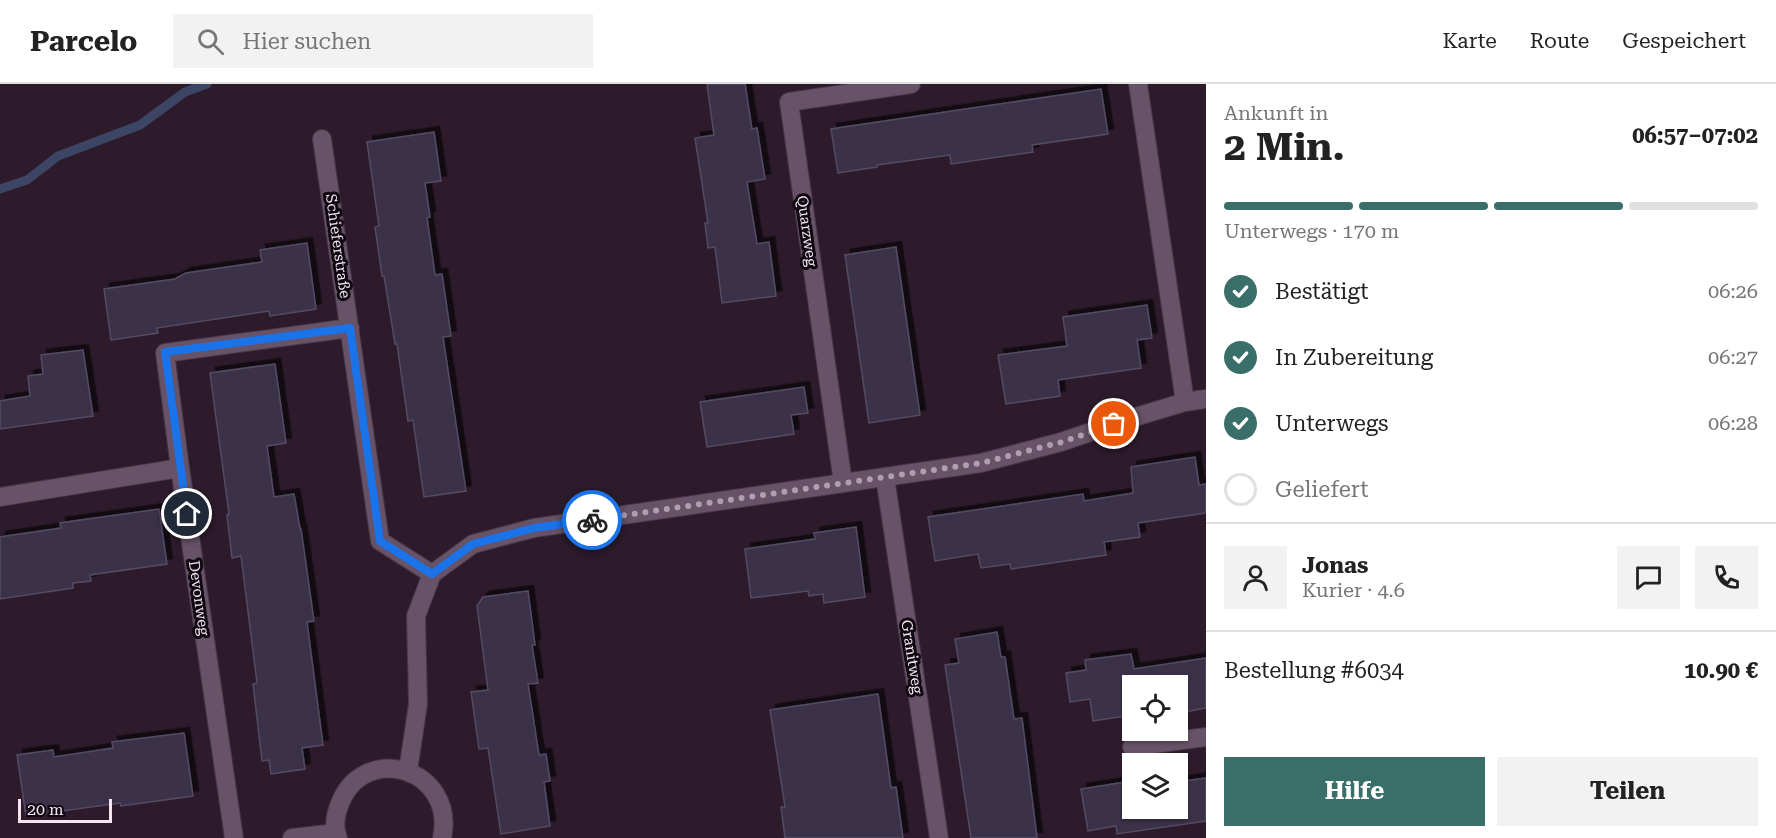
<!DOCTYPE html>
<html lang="de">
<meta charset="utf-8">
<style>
:root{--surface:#fff;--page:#f2f2f2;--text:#222;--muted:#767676;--line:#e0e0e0;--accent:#3a6f69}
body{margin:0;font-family:"Roboto Serif",serif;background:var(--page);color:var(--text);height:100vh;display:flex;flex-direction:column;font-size:22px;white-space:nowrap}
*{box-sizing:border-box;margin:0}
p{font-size:20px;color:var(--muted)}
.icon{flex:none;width:33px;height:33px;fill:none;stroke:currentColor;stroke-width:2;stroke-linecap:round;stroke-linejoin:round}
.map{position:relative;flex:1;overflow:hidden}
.drawer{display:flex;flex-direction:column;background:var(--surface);width:570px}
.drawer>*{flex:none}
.controls{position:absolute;left:1122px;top:591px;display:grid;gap:12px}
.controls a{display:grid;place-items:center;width:66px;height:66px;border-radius:0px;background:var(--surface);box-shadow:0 2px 4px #0004;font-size:30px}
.scale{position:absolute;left:18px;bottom:15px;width:94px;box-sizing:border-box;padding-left:6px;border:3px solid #f3e6f2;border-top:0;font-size:16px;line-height:21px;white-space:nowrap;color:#f3e6f2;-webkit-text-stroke:4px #100810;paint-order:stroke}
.pin{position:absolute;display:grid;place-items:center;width:51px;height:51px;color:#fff;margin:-26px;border:3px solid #fff;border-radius:50%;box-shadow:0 2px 6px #0007}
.courier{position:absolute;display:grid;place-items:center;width:60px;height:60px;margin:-30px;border:4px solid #1a73e8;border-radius:50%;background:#fff;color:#222;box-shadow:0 2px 8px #0007}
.head em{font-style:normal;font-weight:700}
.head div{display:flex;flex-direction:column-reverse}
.head{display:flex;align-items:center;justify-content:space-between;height:102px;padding:0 18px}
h1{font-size:39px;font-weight:700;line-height:45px}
.bar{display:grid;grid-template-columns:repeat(4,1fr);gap:9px 6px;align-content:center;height:72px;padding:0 18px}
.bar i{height:8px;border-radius:4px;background:var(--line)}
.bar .current{background:var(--accent)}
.bar p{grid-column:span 4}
.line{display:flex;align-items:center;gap:15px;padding:0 18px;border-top:2px solid var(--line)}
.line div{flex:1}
.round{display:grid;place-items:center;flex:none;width:63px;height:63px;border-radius:0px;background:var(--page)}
ol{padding:0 18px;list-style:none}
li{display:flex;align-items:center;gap:18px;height:66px}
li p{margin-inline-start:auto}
li .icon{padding:6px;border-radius:50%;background:var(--accent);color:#fff;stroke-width:4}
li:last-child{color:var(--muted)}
li i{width:33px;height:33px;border:3px solid var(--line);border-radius:50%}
.primary-button{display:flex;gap:12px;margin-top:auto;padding:12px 18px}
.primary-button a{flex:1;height:69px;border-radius:0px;background:var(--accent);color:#fff;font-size:24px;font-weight:700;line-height:69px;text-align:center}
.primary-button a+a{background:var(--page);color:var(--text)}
header{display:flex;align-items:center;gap:36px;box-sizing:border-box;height:84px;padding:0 30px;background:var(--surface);border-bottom:2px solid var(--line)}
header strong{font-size:28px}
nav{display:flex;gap:33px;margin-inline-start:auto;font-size:21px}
.search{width:420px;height:54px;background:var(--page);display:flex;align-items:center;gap:15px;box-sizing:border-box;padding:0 21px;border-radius:0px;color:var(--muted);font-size:22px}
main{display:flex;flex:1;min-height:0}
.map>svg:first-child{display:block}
</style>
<header>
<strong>Parcelo</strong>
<div class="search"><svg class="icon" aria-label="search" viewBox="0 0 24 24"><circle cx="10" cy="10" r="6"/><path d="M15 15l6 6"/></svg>Hier suchen</div>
<nav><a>Karte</a><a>Route</a><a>Gespeichert</a></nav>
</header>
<main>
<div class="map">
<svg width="1206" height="754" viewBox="0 0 1206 754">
<defs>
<filter id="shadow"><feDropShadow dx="5.5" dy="-5.5" stdDeviation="0" flood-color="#0009"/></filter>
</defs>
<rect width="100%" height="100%" fill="#2d1b2c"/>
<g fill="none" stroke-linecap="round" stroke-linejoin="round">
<polyline stroke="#3c4563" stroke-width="9" points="0,105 27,96 58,72 140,41 185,8 207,0"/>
</g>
<g fill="#3a334a" stroke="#534b64" stroke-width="1.5" filter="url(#shadow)">
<polygon points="707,0 745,0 752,45 757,44 765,95 747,98 757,160 769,158 776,212 722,219 715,163 708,164 705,139 708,139 695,54 714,51"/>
<polygon points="1101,5 1108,50 1032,61 1033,68 951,80 950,71 877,81 877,83 838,89 831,45"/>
<polygon points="434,48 441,97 425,99 430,133 427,134 435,191 442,190 451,252 443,253 466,407 424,413 413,336 408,337 397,260 395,260 384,192 382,192 375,143 379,142 367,58"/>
<polygon points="307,159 316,225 270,232 269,227 157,244 158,249 111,256 104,205 175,195 186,189 262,178 260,166"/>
<polygon points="896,163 920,331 869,339 845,171"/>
<polygon points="1147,221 1152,254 1137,256 1141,284 1058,296 1060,312 1006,320 998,271 1067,262 1063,233"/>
<polygon points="83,266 93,332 0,345 0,317 30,312 28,292 43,290 41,271"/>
<polygon points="275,280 286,359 267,362 274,413 294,410 300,445 301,445 314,537 307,538 323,661 302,664 305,685 271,690 269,676 262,677 253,600 257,599 241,472 232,474 227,431 229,430 210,289"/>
<polygon points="804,303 808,329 791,331 794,350 707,363 700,318"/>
<polygon points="1195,373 1199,401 1206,400 1206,429 1138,439 1140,453 1104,458 1106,471 1011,485 1010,480 981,484 978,470 935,477 928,433 1083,410 1084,417 1133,409 1131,383"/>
<polygon points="159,425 167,480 90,491 91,497 73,499 73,504 0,515 0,453 61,444 60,439"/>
<polygon points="856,443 865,513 824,519 823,510 809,512 808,507 751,514 745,465 815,455 814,449"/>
<polygon points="528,507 535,561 532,561 538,599 528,600 539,671 546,670 550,697 544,698 550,742 501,750 488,664 479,665 471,608 488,606 477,522 483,513"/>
<polygon points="997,548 1001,573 1005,573 1014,635 1022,634 1037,754 971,754 945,581 959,579 955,555"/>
<polygon points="1131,570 1134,585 1206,574 1206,624 1178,629 1178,602 1132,602 1132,631 1093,637 1090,615 1070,618 1066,589 1086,586 1085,576"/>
<polygon points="878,610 891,704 896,703 903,754 785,754 781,723 785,723 770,626"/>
<polygon points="184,649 193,712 121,722 120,719 26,732 17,671 53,666 54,673 113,664 112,658"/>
<polygon points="1206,694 1206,737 1117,750 1116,742 1088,747 1081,705 1132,697 1132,724 1178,724 1178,698"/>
</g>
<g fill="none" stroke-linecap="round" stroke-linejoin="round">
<g stroke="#453646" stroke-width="20">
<g id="minor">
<polyline points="1138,0 1185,318"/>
<polyline points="322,55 380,457 432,490"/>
<polyline points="180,384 165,269 350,244"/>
<polyline points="885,393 939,754"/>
<polyline points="843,399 789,18 911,0"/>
<polyline points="0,413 180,384 234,754"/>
<polyline points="1132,663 1206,653"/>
<polyline points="408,687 418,620 416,532 432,490 473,460 534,444 981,379 1061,358 1132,334 1185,318 1206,315"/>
<polyline points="292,754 336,749"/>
<path d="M338 754C334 744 335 732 339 722 362 656 457 684 442 754"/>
</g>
</g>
<use href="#minor" stroke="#675267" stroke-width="18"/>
</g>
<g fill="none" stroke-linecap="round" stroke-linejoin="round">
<polyline stroke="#ae9fad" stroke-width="6" stroke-dasharray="0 10.8" points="592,436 981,379 1062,358 1114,340"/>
<polyline stroke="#1a73e8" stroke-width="8" points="187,430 165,268 350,244 380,457 432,490 473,460 534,444 592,436"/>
</g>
<g text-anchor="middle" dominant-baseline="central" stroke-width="6" stroke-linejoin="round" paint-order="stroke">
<g font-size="15" fill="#f3e6f2" stroke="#100810">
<text transform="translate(807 147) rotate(82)">Quarzweg</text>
<text transform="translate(338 162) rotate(82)">Schieferstraße</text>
<text transform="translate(199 514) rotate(82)">Devonweg</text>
<text transform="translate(912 573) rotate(81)">Granitweg</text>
</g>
</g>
</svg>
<div class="controls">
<a><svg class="icon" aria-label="locate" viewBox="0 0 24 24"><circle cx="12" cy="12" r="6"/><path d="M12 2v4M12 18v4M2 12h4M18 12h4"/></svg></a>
<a><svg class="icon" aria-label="layers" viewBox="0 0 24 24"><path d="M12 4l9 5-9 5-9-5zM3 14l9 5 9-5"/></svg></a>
</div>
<div class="scale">20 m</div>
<div class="pin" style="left:1114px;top:340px;background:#ea580c"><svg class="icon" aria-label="bag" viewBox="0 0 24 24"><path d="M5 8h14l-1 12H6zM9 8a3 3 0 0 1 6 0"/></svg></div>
<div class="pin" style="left:187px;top:430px;background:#1f2937"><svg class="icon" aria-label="home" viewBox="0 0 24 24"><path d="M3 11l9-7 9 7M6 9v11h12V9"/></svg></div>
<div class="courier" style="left:592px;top:436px"><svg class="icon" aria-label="bike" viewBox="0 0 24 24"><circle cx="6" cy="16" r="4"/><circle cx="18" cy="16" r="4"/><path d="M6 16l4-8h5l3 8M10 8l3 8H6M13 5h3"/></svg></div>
</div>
<section class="drawer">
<div class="head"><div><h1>2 Min.</h1><p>Ankunft in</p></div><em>06:57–07:02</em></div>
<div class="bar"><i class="current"></i><i class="current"></i><i class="current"></i><i></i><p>Unterwegs · 170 m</p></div>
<ol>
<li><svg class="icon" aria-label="check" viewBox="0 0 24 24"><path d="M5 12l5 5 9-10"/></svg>Bestätigt<p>06:26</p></li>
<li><svg class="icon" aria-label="check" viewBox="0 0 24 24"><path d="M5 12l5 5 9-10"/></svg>In Zubereitung<p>06:27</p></li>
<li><svg class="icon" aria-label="check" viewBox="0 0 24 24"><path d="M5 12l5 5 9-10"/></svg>Unterwegs<p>06:28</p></li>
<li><i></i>Geliefert</li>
</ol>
<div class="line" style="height:108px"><a class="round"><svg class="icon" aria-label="person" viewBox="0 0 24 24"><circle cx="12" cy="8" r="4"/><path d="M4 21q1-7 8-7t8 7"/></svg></a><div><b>Jonas</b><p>Kurier · 4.6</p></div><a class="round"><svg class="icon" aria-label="chat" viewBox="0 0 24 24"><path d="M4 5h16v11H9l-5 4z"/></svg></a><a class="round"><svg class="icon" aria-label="phone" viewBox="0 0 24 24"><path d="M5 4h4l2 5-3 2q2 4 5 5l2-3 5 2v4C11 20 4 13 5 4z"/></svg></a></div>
<div class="line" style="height:78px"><div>Bestellung #6034</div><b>10.90 €</b></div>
<div class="primary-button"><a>Hilfe</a><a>Teilen</a></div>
</section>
</main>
